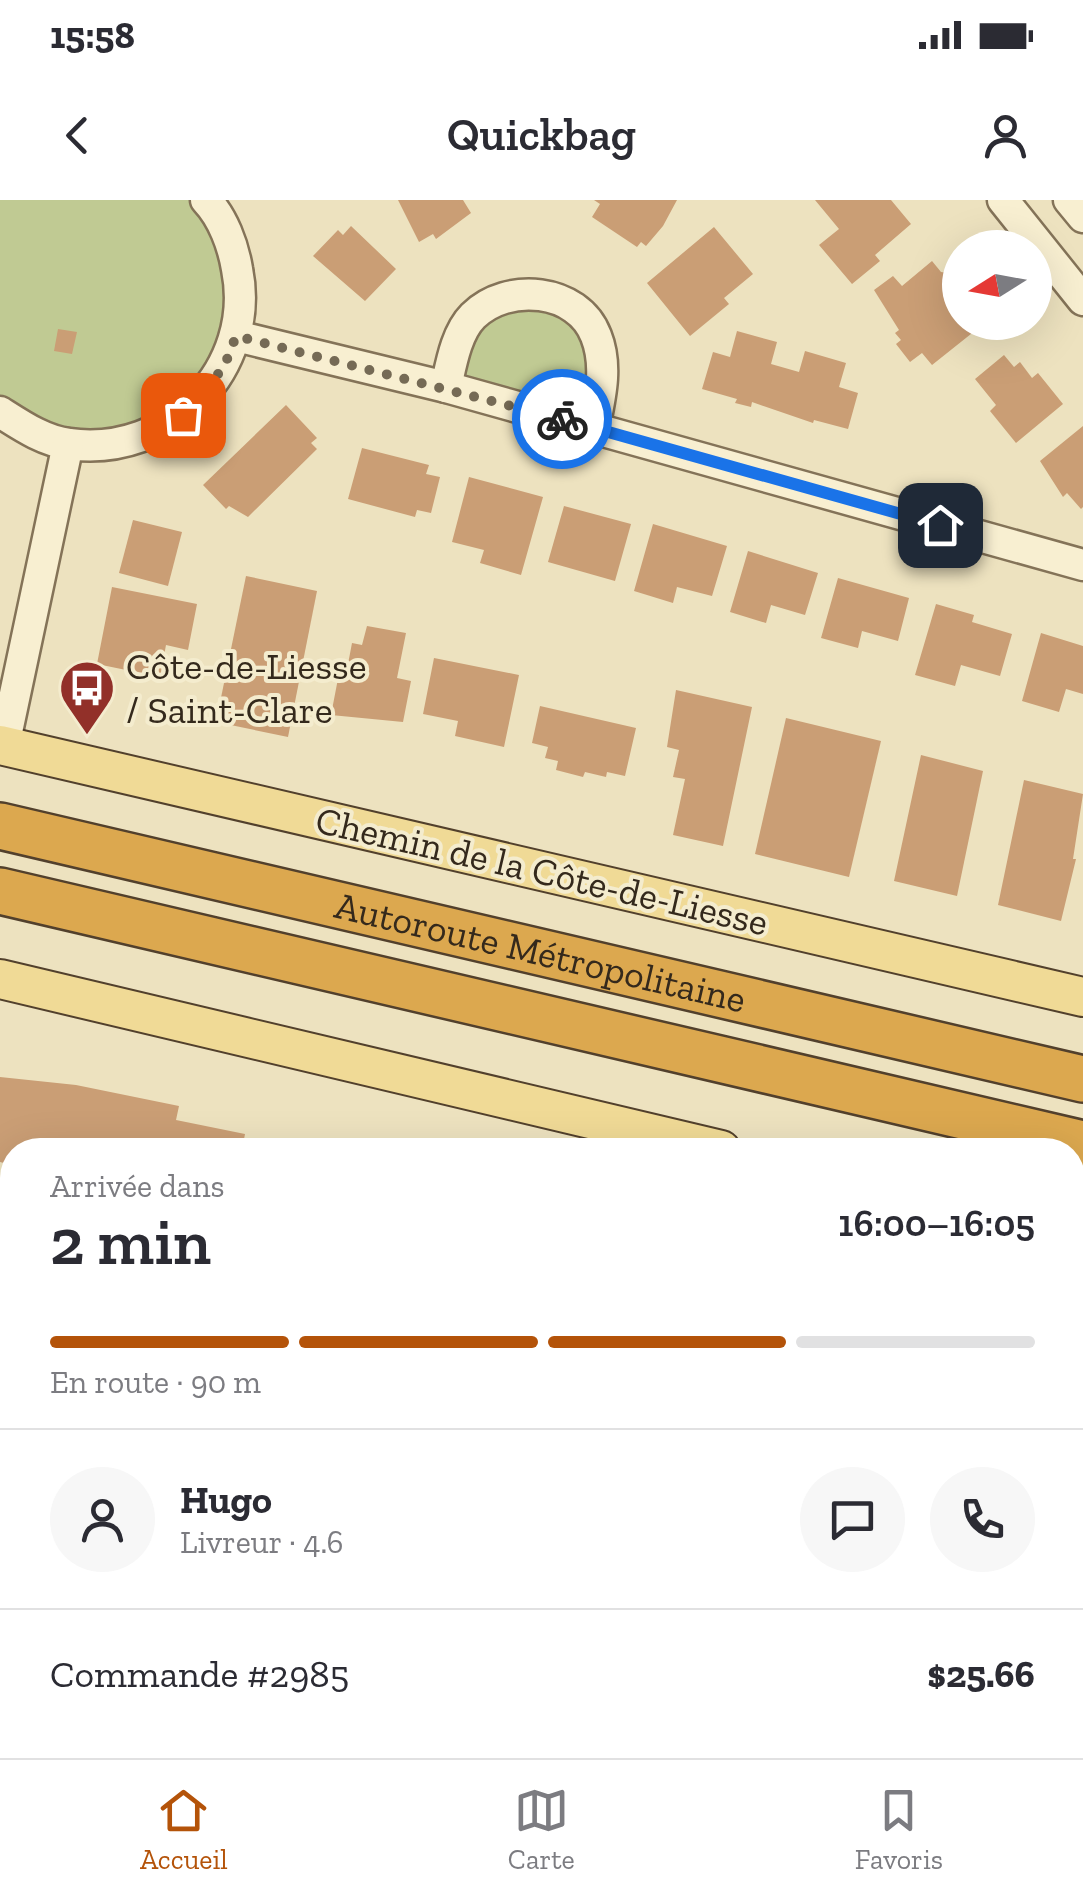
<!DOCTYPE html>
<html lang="fr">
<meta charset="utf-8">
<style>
:root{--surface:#fff;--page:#f7f7f7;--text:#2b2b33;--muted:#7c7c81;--line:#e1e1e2;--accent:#b45309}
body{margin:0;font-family:"Zilla Slab",serif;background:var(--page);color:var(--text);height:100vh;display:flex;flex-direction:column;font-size:38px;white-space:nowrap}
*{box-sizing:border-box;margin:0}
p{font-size:32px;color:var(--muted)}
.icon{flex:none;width:55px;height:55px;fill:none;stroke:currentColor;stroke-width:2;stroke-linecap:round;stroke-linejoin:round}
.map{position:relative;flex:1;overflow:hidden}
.details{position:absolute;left:0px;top:938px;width:1085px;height:622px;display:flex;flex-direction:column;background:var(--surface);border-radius:40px 40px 0 0;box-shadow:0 10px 40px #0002}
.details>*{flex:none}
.needle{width:65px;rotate:259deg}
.controls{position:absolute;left:942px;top:30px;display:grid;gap:20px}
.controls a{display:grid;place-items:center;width:110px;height:110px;border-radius:50%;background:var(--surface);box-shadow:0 10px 40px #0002;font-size:50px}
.pin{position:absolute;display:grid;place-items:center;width:85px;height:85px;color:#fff;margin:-42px;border-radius:20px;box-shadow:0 5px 15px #0006}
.courier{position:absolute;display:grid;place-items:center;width:100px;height:100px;margin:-50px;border:8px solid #1a73e8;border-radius:50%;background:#fff;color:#222;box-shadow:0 2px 12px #0007}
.headline em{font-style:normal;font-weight:600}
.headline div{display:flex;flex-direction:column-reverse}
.headline{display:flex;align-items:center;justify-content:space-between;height:170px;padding:0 50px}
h1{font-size:65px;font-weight:600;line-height:75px}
.bar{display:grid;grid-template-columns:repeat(4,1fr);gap:15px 10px;align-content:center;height:120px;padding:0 50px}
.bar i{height:12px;border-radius:8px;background:var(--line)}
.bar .on{background:var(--accent)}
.bar p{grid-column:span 4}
.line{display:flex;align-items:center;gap:25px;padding:0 50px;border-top:2px solid var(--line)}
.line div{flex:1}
.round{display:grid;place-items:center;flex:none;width:105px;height:105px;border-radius:52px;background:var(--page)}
.status{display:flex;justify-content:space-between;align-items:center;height:70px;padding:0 50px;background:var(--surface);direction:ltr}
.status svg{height:28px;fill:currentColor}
header{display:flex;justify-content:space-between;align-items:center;height:130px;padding:0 50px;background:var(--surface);font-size:45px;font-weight:600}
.dock{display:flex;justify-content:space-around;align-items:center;height:140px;border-top:2px solid var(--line);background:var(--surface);font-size:28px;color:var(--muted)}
.dock a{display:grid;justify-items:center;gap:5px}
.dock .on{color:var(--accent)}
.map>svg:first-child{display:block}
</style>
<div class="status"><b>15:58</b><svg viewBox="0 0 49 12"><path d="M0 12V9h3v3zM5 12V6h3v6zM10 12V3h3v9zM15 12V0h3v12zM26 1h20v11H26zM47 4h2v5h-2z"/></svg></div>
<header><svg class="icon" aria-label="back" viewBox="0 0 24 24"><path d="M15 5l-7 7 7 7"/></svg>Quickbag<svg class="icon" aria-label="person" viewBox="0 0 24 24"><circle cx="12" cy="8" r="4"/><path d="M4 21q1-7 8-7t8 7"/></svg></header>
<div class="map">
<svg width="1083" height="1558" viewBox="0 0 1083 1558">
<rect width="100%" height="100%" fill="#ede2bf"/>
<g fill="#c0ca93">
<polygon points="0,0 206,0 242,91 205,194 109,245 0,212"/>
<polygon points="506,96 583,117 594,227 446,187 452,162"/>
</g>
<polygon fill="#b6bf93" points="1073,1074 1083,1076 1083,1558 895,1558 897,1548 1072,1548"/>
<g fill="#ca9e75">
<polygon points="398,0 463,0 471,13 436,39 433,34 419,42"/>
<polygon points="594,0 677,0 663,26 646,46 641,42 637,47 592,17 600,4"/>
<polygon points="815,0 891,0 911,24 875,55 880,61 852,84 819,45 839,29"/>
<polygon points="351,26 396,69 365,101 313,56 338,30 343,35"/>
<polygon points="714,27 753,74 724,98 729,104 690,136 647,83"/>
<polygon points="932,61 941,72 954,74 960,81 960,122 986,122 932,165 922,153 910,162 896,144 901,140 895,133 899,130 874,90 893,76 902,86"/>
<polygon points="58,129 77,132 72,154 54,151"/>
<polygon points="737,131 777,142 771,164 799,172 805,151 846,163 839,187 858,193 848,229 814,220 813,223 752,202 751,207 735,203 737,199 702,189 713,152 730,157"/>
<polygon points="1004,155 1014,167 1020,162 1032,178 1038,173 1063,204 1016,243 990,211 996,205 975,179"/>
<polygon points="286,205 317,238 311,243 317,249 248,317 229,306 226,309 203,285"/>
<polygon points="1083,226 1083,307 1081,309 1067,293 1063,297 1040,261"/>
<polygon points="362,248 429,265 426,274 440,277 431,313 417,310 415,317 348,299"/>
<polygon points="469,277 543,297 521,375 480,363 484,350 452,342"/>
<polygon points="564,306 631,324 615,381 548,362"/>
<polygon points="133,320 182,332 168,386 119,373"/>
<polygon points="653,324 727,346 712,396 677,387 673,403 634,391"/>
<polygon points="748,351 818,373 805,415 771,405 766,423 730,412"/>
<polygon points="246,376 317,391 288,537 216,522"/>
<polygon points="838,378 909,398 898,441 862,431 858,448 821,438"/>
<polygon points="112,387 197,404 188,450 166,445 160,477 97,464"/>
<polygon points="936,404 974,415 972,422 1012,434 1000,476 961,465 955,486 915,475"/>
<polygon points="367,426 406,433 397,478 411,481 403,522 331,515 341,463 348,464 352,443 362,445"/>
<polygon points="1041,433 1083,446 1083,494 1066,489 1059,512 1022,501"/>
<polygon points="434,458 519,475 504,547 455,536 458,521 423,514"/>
<polygon points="676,490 752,507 723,646 673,635 685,579 673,577 679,550 667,547"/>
<polygon points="540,506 636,528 625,576 607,572 606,577 585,572 583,577 556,570 558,561 545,558 548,547 532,543"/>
<polygon points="786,518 881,541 849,677 755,654"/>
<polygon points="921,555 983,571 957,696 894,681"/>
<polygon points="1024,580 1083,594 1073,659 1076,659 1061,721 998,705"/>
<polygon points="0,877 76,885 179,906 176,920 245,934 242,950 12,950 12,965 0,962"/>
<polygon points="3,1061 12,1063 12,1098 0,1095"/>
<polygon points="1083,1178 1083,1368 1072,1366 1072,1180"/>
<polygon points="204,1548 250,1548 248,1558 193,1558 195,1550 214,1554"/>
<polygon points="393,1548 415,1548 413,1558 378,1558 379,1552 391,1554"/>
<polygon points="760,1548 792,1548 790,1558 758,1557"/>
</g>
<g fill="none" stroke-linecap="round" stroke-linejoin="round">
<g stroke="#847358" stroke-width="35">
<g id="minor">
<polyline points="1003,0 1083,100"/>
<polyline points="1069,0 1083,17"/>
<polyline points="236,136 446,187 1083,365"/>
<path d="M446 187C451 165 456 133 473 116 507 82 578 88 596 136 608 166 600 198 594 227"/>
<path d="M0 212C22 226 44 241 69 244 170 258 257 168 237 69 233 45 223 18 206 0"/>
<polyline points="4,546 68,244"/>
<polyline points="0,1229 12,1167"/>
<polyline points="313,1558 315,1548"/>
<polyline points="691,1558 693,1548"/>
</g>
</g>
<g stroke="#52402c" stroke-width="42">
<g id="major">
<polyline points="0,545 1083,797"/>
<polyline points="0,779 721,950"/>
<polyline points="1072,1030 1083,1032"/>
</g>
</g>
<g stroke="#52402c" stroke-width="50">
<g id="highway">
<path id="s1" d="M0 626 1083 879"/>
<polyline points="0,691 1083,944"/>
</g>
</g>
<use href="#minor" stroke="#f8efd1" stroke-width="30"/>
<use href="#major" stroke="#f0da96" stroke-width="38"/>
<use href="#highway" stroke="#dca84f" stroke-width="45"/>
</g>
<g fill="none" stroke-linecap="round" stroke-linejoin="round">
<polyline stroke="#756a55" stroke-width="10" stroke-dasharray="0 18" points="183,215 224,167 236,136 562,219"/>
<polyline stroke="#1a73e8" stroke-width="12" points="562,219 940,325"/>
</g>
<defs>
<g id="bus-pin" transform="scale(2.875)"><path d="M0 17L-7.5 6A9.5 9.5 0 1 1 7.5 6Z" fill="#923029" stroke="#f4ecce"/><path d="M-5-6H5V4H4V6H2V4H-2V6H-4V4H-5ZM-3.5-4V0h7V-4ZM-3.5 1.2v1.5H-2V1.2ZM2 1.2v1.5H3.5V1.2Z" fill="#fff"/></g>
</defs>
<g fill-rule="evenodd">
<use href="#bus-pin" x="87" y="488"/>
</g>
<g text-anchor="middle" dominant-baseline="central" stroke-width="8" stroke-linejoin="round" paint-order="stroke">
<g font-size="38" fill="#34291c" stroke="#f4ecce" text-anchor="start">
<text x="126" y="466">Côte-de-Liesse<tspan x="126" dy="44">/ Saint-Clare</tspan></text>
</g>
<g font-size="38" fill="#34291c" stroke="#f4ecce">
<text transform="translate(542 671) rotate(13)">Chemin de la Côte-de-Liesse</text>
<text stroke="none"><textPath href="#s1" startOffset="555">Autoroute Métropolitaine</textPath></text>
</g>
</g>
</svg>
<div class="controls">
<a><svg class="needle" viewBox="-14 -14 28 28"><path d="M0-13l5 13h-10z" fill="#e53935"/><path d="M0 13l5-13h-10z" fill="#7c7c81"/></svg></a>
</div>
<div class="pin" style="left:183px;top:215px;background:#ea580c"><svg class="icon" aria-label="bag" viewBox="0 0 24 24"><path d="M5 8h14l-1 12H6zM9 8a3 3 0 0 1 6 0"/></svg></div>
<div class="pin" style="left:940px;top:325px;background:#1f2937"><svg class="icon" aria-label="home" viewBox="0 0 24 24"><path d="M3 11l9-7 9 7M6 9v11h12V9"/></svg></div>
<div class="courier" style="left:562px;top:219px"><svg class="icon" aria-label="bike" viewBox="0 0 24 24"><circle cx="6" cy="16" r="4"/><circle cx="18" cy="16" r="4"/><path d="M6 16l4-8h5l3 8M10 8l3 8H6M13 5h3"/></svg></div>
<section class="details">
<div class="headline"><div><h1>2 min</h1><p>Arrivée dans</p></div><em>16:00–16:05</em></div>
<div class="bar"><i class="on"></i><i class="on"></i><i class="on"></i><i></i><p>En route · 90 m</p></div>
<div class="line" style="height:180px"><a class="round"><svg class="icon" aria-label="person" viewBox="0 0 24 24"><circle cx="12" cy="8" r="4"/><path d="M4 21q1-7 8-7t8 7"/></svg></a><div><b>Hugo</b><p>Livreur · 4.6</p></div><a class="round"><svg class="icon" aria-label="chat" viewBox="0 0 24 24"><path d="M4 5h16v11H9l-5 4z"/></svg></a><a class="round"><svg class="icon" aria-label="phone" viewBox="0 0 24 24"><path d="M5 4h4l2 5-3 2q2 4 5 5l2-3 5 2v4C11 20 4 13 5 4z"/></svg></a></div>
<div class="line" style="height:130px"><div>Commande #2985</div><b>$25.66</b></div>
</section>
</div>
<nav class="dock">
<a class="on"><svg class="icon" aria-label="home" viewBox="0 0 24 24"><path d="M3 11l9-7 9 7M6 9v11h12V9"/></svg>Accueil</a>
<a><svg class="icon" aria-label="map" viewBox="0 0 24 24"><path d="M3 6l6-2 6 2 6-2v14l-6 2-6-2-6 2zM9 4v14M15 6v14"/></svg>Carte</a>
<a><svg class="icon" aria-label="saved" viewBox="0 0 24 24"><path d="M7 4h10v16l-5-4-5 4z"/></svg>Favoris</a>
</nav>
